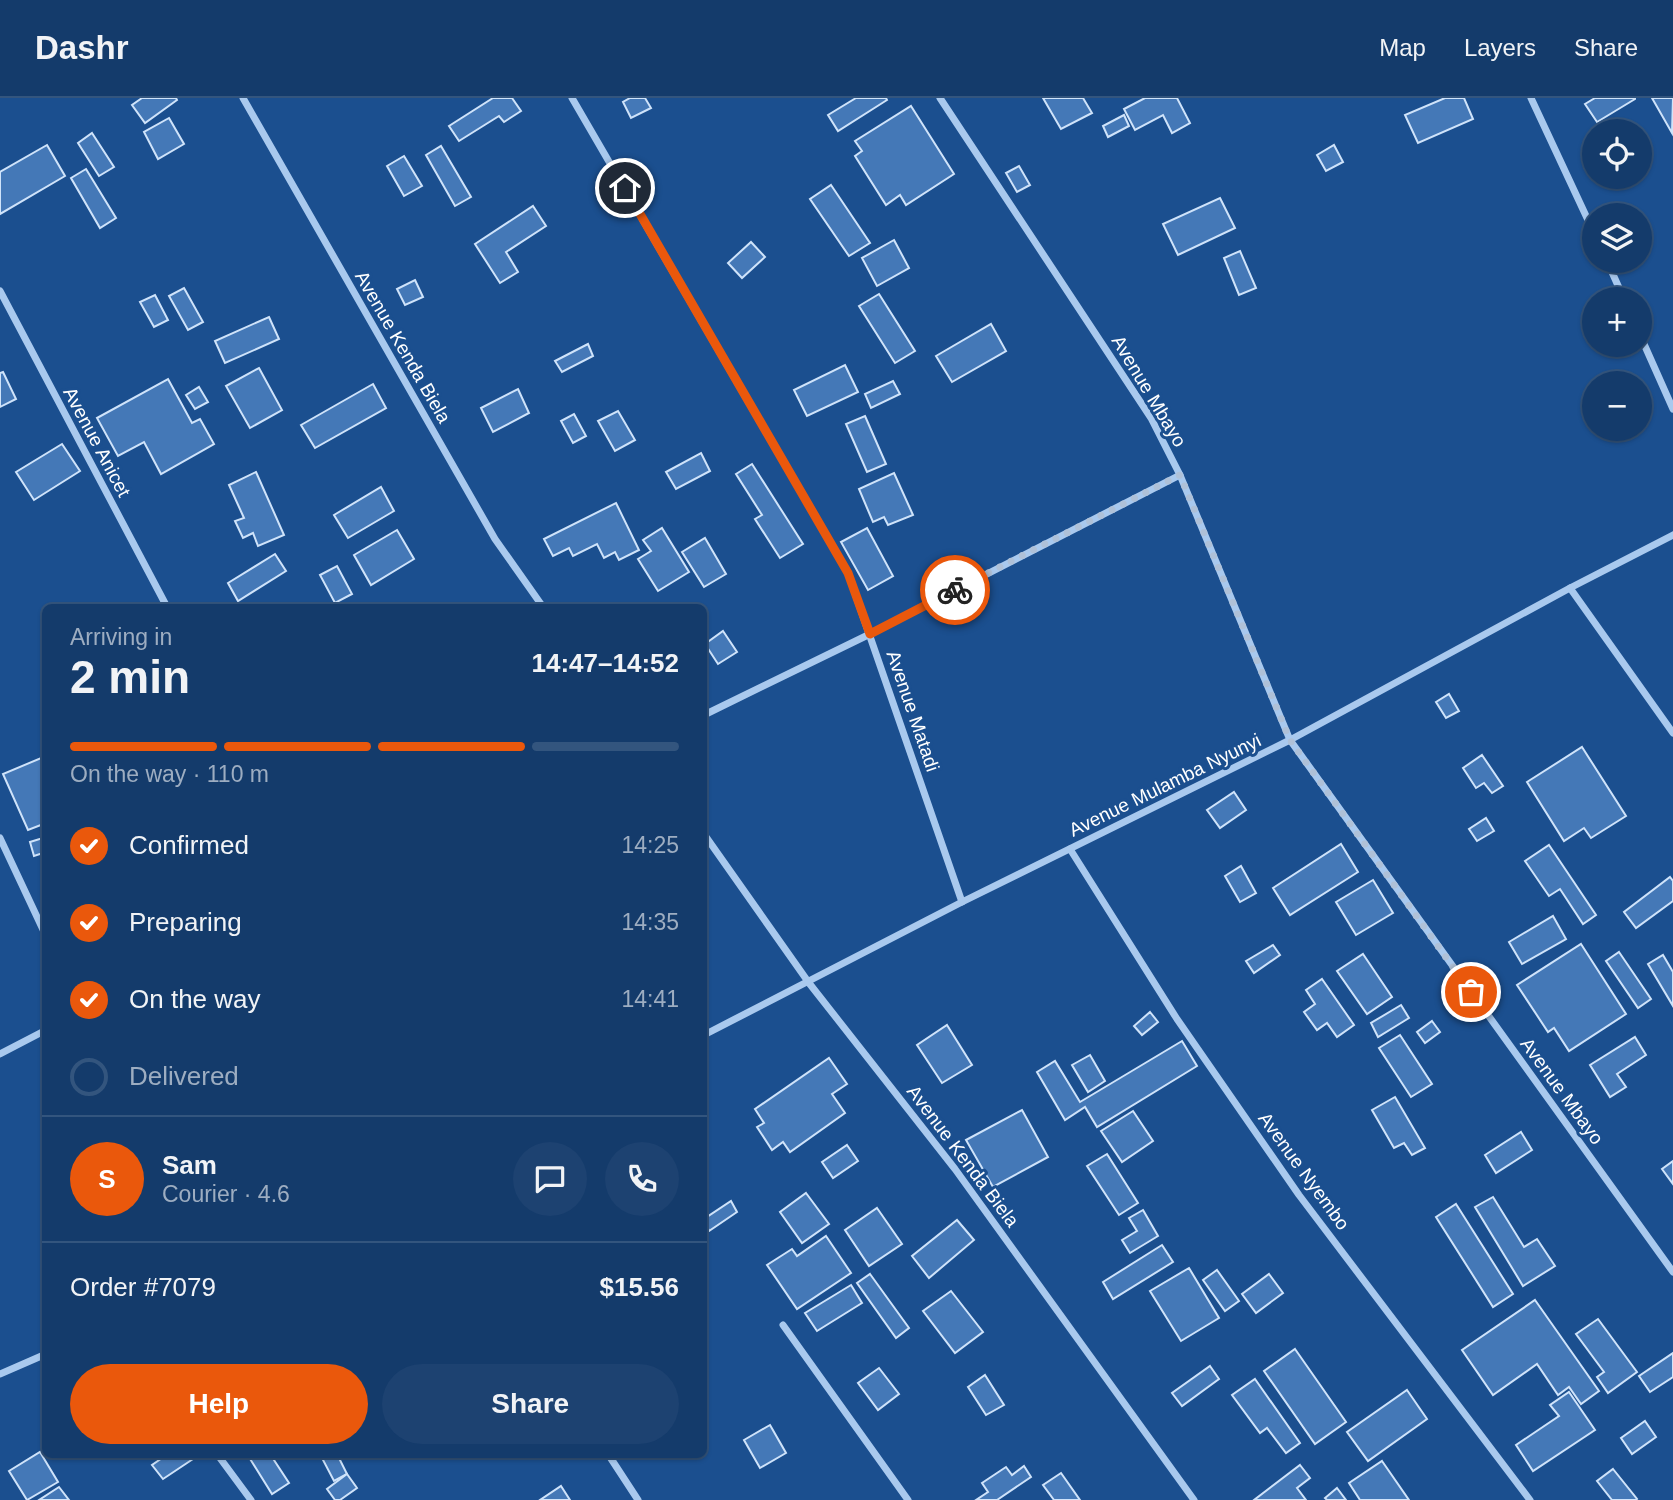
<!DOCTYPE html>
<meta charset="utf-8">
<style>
:root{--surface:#143b6b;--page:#1d4271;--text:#f1f3f6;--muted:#9dadc1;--line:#33557e;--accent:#ea580c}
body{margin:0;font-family:Arial,sans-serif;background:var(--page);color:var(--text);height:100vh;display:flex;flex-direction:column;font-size:26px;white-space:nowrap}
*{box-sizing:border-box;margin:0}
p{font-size:23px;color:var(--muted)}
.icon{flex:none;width:38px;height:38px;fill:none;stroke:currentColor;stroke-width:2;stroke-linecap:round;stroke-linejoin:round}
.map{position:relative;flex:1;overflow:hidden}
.panel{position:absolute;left:42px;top:506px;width:665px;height:854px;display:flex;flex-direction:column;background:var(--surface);border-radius:10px;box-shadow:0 2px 5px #0004,0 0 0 2px var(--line)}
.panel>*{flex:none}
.buttons{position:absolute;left:1582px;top:21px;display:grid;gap:14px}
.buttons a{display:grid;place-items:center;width:70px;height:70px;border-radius:50%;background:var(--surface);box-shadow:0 2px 5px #0004,0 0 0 2px var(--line);font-size:35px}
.pin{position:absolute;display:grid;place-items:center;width:60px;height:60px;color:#fff;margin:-30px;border:4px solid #fff;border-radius:50%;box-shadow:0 2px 7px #0007}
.courier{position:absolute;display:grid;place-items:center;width:70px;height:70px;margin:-35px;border:5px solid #ea580c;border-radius:50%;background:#fff;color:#222;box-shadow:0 2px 9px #0007}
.overview em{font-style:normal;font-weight:700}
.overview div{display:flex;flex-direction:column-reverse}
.overview{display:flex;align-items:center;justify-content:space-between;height:119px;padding:0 28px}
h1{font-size:46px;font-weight:700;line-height:52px}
.bar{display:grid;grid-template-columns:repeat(4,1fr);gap:10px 7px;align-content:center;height:84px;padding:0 28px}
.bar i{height:9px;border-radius:5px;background:var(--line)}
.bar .selected{background:var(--accent)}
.bar p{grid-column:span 4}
.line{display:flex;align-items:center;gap:18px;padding:0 28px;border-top:2px solid var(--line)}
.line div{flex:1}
.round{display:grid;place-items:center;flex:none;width:74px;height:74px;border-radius:37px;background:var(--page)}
ol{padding:0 28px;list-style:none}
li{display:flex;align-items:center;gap:21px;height:77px}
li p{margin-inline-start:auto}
li .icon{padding:7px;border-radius:50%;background:var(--accent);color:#fff;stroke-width:4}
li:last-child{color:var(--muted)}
li i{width:38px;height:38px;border:4px solid var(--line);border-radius:50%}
.button{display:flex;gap:14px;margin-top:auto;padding:14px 28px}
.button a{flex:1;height:80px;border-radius:42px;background:var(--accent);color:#fff;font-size:28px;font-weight:700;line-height:80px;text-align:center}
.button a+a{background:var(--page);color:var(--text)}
header{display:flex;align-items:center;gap:42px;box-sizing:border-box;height:98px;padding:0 35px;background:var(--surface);border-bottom:2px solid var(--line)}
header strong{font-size:33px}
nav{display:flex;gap:38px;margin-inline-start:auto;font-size:24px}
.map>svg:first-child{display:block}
</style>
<header>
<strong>Dashr</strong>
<nav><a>Map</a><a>Layers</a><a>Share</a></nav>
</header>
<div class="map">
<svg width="1673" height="1402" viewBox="0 0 1673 1402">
<rect width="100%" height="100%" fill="#1b4f8f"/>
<g fill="#4478b7" stroke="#cfe3fa" stroke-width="2">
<polygon points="142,0 176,0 177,2 145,25 132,7"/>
<polygon points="493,0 512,0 521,13 504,24 499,18 459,43 449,28"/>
<polygon points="630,0 645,0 651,10 631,20 623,4"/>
<polygon points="856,0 886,0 887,2 838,33 828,17"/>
<polygon points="1043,0 1083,0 1092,15 1061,31"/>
<polygon points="1145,0 1177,0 1190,25 1172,35 1163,17 1135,32 1124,11"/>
<polygon points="1445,0 1464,0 1473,21 1418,45 1405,17"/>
<polygon points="1595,0 1635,0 1635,1 1597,24 1585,6"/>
<polygon points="1652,0 1673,0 1672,35"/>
<polygon points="911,8 954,76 906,107 900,97 886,107 855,58 862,53 855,43"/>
<polygon points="1124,17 1129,28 1108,39 1103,28"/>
<polygon points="169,20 184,46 158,61 144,34"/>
<polygon points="92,35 114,69 99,78 78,45"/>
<polygon points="47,47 65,78 0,116 0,74"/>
<polygon points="1334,47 1343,64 1326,73 1317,57"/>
<polygon points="441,48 471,99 455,108 426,57"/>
<polygon points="404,58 422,88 404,98 387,68"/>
<polygon points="1019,68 1030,87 1017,94 1006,75"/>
<polygon points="86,71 116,120 100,130 71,80"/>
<polygon points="831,87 870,145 849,158 810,101"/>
<polygon points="1220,100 1235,130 1178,157 1163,126"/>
<polygon points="533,108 546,128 506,154 518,174 500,185 475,146"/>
<polygon points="894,142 909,170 877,188 862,160"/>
<polygon points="751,144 765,159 742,180 728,165"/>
<polygon points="1240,153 1256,190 1239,197 1224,160"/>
<polygon points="415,182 423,199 405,207 397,191"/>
<polygon points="184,190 203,224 188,232 169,198"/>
<polygon points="879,196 915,253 895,265 859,208"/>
<polygon points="155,197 168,222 154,229 140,204"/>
<polygon points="269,219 279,241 225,265 215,243"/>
<polygon points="991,226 1006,253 952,284 936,258"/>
<polygon points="588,246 593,258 562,274 555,263"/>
<polygon points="845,267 858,294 807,318 794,292"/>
<polygon points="259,270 282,312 250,330 226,288"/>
<polygon points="3,274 16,301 0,309 0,275"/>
<polygon points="168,281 192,325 200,321 214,346 161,376 144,344 118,358 97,320"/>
<polygon points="893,283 900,296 871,310 865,296"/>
<polygon points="373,286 386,310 315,350 301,327"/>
<polygon points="199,289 208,304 195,311 186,297"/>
<polygon points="518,291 529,315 493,334 481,310"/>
<polygon points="618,313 635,342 615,353 598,323"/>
<polygon points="574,316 586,338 573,345 561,323"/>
<polygon points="865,318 886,366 867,374 846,326"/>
<polygon points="62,346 80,373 34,402 16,374"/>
<polygon points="701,355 710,373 676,391 666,374"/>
<polygon points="752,366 803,446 780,460 755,421 762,417 736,376"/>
<polygon points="256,374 284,437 258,448 253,435 243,440 235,423 244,420 229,387"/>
<polygon points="894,375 913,417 888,427 884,419 873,424 859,391"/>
<polygon points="381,389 394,413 348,440 334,417"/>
<polygon points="616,405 639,452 619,462 615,454 604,460 597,446 573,458 569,450 553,458 544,441"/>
<polygon points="662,430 689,474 658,493 638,461 651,453 643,442"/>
<polygon points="867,430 893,478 868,492 841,444"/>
<polygon points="397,432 414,461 371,487 354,457"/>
<polygon points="705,440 726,476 704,489 682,454"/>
<polygon points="275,456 286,473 238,503 228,485"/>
<polygon points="337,468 352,496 335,505 320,477"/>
<polygon points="723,533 737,554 718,566 705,546"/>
<polygon points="1449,596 1459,613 1446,620 1436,604"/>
<polygon points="1582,649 1626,718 1591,740 1584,730 1564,743 1527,684"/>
<polygon points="1482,657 1503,688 1492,695 1484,685 1476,690 1463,670"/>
<polygon points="46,658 46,725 28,732 3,676"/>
<polygon points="1234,694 1246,712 1220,730 1207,712"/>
<polygon points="1486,720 1494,733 1477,743 1469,731"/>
<polygon points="46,739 46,754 34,758 30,744"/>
<polygon points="1341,746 1358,774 1290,817 1273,790"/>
<polygon points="1549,747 1596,817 1583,826 1560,791 1549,798 1525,763"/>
<polygon points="1241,768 1256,795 1240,804 1225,778"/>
<polygon points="1670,779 1673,783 1673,803 1636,830 1624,814"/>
<polygon points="1373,782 1393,815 1356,837 1336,804"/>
<polygon points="1553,818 1566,841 1522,866 1509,844"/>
<polygon points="1581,846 1626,916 1569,953 1554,930 1548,934 1517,887"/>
<polygon points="1273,847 1280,857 1254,875 1246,863"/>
<polygon points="1619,854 1651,901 1638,910 1606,863"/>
<polygon points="1363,856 1392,899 1367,916 1337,873"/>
<polygon points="1663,857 1673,874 1673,908 1648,866"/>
<polygon points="1322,881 1354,927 1337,939 1327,925 1317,932 1304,914 1315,906 1306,892"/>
<polygon points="1401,907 1409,920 1378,939 1371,925"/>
<polygon points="1150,914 1158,924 1142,937 1134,928"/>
<polygon points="1432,923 1440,934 1425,945 1417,934"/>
<polygon points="947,927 972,967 942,985 917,947"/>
<polygon points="1400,937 1432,986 1411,999 1379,950"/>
<polygon points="1635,939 1646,957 1617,976 1626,989 1610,999 1590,967"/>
<polygon points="1182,943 1197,968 1097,1029 1085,1009 1065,1022 1037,974 1055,963 1080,1004"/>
<polygon points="1090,957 1105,983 1088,994 1072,967"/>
<polygon points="829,960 847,986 832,996 845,1015 790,1054 783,1044 772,1052 757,1029 764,1025 755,1011"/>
<polygon points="1395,999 1425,1050 1412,1057 1404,1045 1394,1050 1372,1012"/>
<polygon points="1022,1012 1048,1059 993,1089 966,1042"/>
<polygon points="1133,1013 1153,1043 1122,1064 1101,1033"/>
<polygon points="1521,1034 1532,1052 1496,1075 1485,1057"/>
<polygon points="847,1047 858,1063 833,1080 822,1064"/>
<polygon points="1107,1056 1138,1105 1119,1117 1087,1068"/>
<polygon points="1673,1063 1673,1086 1662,1071"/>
<polygon points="806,1095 829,1126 802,1145 780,1114"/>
<polygon points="1493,1099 1524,1149 1537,1141 1555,1168 1523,1188 1475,1109"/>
<polygon points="731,1103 737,1114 709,1133 704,1121"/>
<polygon points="1456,1106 1513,1196 1493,1209 1436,1119"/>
<polygon points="877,1110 902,1146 869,1168 845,1132"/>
<polygon points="1143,1112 1158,1138 1130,1155 1122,1142 1137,1133 1129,1120"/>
<polygon points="957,1122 974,1142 929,1180 912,1158"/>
<polygon points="826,1138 851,1175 797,1211 767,1167 792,1151 797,1158"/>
<polygon points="1162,1147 1173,1164 1113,1201 1103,1184"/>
<polygon points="1189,1170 1219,1220 1181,1243 1150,1193"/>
<polygon points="1217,1172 1239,1203 1225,1213 1203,1182"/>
<polygon points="870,1176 909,1230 896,1240 857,1185"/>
<polygon points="1269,1176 1283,1195 1256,1215 1242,1196"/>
<polygon points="851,1187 862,1205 817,1233 805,1215"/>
<polygon points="951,1193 983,1234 955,1255 923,1213"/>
<polygon points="1535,1202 1599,1293 1581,1306 1569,1289 1558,1297 1537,1266 1493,1297 1462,1252"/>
<polygon points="1598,1221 1637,1274 1608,1295 1597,1279 1604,1274 1576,1236"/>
<polygon points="1295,1251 1346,1324 1315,1346 1264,1273"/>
<polygon points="1673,1255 1673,1279 1650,1294 1639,1278"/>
<polygon points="1210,1268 1219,1281 1182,1308 1172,1295"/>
<polygon points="879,1270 899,1296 878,1312 858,1285"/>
<polygon points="985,1277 1004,1307 986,1317 968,1289"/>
<polygon points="1255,1281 1300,1345 1286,1355 1267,1330 1260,1335 1232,1297"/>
<polygon points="1407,1292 1427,1321 1368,1363 1347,1334"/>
<polygon points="1569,1294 1595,1332 1533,1373 1516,1347 1559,1318 1550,1307"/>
<polygon points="1645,1323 1656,1339 1632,1356 1621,1340"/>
<polygon points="770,1327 786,1355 760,1370 744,1342"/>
<polygon points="40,1354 58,1384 27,1402 9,1373"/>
<polygon points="168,1356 190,1356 193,1361 163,1381 152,1367"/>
<polygon points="247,1356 270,1356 289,1385 272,1396"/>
<polygon points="330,1356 337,1356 347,1376 334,1383 322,1360"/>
<polygon points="1382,1363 1409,1402 1360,1402 1349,1385"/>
<polygon points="1300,1367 1310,1380 1297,1390 1306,1402 1254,1402"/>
<polygon points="1024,1368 1031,1379 997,1402 976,1402 988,1394 982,1385 1006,1369 1012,1377"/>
<polygon points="1613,1371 1637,1401 1636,1402 1612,1402 1597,1383"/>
<polygon points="1061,1375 1080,1402 1054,1402 1043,1387"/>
<polygon points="347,1376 357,1390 340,1402 335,1402 327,1391"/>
<polygon points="561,1388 570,1402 540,1402"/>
<polygon points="59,1389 69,1402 39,1402"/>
<polygon points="1337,1390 1346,1402 1327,1402 1325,1400"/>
</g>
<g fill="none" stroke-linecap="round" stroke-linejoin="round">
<g stroke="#a9c9ee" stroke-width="7">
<polyline points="243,0 495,441 543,509"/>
<polyline points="572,0 848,475 962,804"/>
<polyline points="940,0 1151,320 1180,377 1290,642 1673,1174"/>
<polyline points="1531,0 1594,135"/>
<polyline points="1607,163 1624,201"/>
<polyline points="0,193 167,509"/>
<polyline points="1640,237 1673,311"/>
<polyline points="1570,490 1673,635"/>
<polyline points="704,617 870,536 1180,377"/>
<polyline points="704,736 809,885 955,1071 1194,1402"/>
<polyline points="0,740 46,838"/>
<polyline points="1070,751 1177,921 1299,1097 1530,1402"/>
<polyline points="704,937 962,804 1290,642 1570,490 1673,437"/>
<polyline points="0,956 46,932"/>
<polyline points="783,1227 908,1402"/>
<polyline points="0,1276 46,1256"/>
<polyline points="217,1356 251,1402"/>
<polyline points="608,1356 638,1402"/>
</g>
</g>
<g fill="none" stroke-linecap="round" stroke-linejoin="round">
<polyline stroke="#afc1d8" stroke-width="7" stroke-dasharray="0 12.6" points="955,492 1180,377 1290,642 1471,894"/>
<polyline stroke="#ea580c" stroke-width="9" points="625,90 848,475 870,536 955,492"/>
</g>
<g text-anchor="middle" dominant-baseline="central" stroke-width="6" stroke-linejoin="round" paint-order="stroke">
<g font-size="19" fill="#fff" stroke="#1b4f8f">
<text transform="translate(403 249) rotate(60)">Avenue Kenda Biela</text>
<text transform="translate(1149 293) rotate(59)">Avenue Mbayo</text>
<text transform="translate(97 344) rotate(62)">Avenue Anicet</text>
<text transform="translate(913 613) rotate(71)">Avenue Matadi</text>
<text transform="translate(1165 687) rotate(-26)">Avenue Mulamba Nyunyi</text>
<text transform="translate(1562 993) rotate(54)">Avenue Mbayo</text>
<text transform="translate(963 1058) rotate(53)">Avenue Kenda Biela</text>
<text transform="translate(1304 1073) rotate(54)">Avenue Nyembo</text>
</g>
</g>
</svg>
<div class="buttons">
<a><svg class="icon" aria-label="locate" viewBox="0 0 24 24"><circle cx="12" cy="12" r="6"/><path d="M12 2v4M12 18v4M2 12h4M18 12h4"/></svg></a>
<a><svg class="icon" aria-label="layers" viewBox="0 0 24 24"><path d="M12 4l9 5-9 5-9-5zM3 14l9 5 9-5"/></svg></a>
<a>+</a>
<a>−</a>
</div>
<div class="pin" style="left:1471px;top:894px;background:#ea580c"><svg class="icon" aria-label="bag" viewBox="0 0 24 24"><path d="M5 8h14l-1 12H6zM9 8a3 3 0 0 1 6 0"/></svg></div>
<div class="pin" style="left:625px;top:90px;background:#1f2937"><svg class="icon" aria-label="home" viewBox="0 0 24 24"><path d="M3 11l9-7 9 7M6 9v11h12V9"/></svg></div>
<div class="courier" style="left:955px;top:492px"><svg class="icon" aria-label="bike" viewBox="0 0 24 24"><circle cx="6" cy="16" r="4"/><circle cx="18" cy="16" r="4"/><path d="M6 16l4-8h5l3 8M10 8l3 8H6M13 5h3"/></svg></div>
<section class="panel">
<div class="overview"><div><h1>2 min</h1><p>Arriving in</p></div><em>14:47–14:52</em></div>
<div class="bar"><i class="selected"></i><i class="selected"></i><i class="selected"></i><i></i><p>On the way · 110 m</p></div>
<ol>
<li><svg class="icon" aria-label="check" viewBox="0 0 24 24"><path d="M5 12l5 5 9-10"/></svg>Confirmed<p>14:25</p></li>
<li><svg class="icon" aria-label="check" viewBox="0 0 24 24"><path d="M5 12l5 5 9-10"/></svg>Preparing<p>14:35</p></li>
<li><svg class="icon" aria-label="check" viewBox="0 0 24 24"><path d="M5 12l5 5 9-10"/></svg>On the way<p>14:41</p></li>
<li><i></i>Delivered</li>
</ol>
<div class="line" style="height:126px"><b class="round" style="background:var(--accent);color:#fff">S</b><div><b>Sam</b><p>Courier · 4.6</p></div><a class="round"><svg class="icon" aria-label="chat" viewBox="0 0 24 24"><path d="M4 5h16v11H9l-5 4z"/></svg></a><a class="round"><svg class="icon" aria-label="phone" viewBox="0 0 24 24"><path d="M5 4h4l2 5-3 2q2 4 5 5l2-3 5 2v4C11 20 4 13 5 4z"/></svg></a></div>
<div class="line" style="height:91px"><div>Order #7079</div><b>$15.56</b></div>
<div class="button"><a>Help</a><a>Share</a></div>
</section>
</div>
